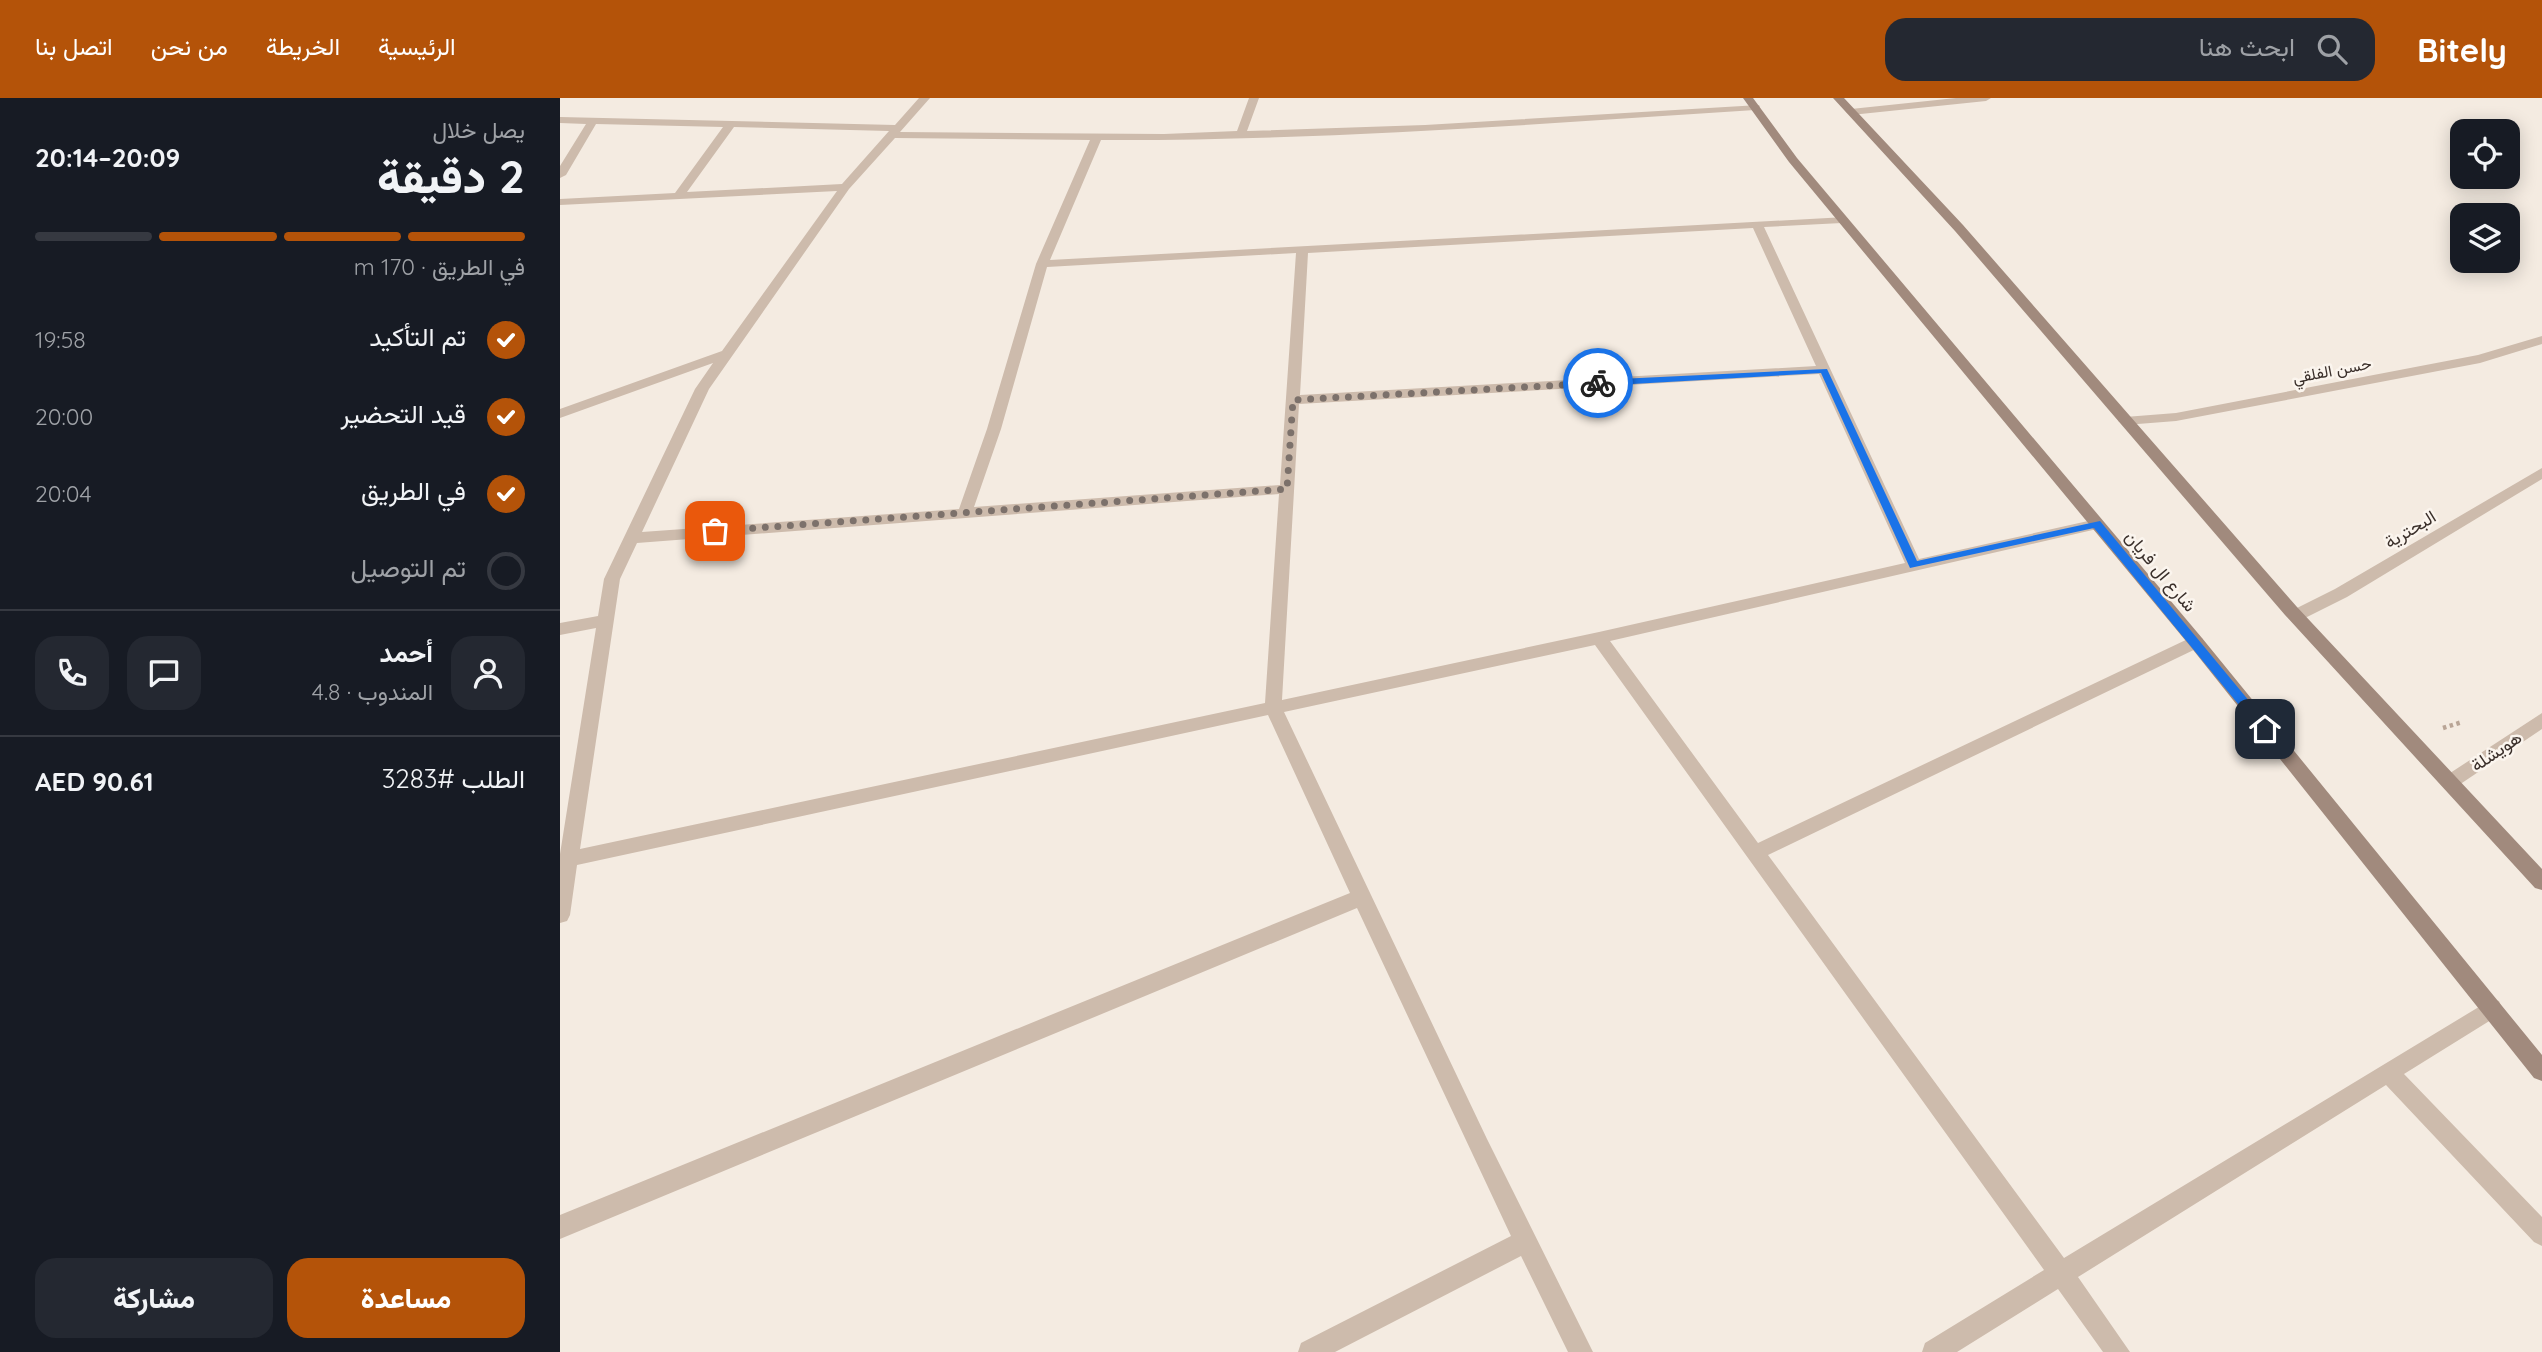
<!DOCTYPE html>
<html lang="ar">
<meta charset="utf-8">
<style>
:root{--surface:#171b24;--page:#242831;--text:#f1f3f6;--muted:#9ea1a6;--line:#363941;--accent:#b45309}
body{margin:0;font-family:Quicksand,Vazirmatn,sans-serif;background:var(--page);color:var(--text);direction:rtl;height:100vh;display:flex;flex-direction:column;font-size:26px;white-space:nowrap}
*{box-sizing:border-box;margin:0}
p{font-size:23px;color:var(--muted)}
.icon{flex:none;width:38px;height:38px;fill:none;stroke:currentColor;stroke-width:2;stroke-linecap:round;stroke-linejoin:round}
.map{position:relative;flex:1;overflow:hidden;direction:ltr}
.panel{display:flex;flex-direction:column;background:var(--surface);width:560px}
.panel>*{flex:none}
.buttons{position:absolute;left:1890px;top:21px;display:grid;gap:14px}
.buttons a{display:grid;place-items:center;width:70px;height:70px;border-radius:14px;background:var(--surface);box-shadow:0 4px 18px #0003;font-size:35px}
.pin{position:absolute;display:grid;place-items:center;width:60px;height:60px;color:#fff;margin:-30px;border-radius:14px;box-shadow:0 4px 10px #0006}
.courier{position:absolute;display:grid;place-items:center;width:70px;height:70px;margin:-35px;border:5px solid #1a73e8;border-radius:50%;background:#fff;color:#222;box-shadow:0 2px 9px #0007}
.head em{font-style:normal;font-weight:800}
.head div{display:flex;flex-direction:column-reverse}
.head{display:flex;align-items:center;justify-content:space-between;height:119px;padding:0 35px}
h1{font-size:46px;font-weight:800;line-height:52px}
.bar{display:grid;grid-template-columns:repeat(4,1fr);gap:10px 7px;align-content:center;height:84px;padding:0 35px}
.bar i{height:9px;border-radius:5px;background:var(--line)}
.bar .current{background:var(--accent)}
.bar p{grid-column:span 4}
.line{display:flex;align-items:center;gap:18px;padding:0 35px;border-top:2px solid var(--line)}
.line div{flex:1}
.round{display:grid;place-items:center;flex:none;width:74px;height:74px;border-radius:21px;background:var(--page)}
ol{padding:0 35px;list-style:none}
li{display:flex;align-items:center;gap:21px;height:77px}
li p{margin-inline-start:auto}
li .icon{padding:7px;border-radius:50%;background:var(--accent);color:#fff;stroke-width:4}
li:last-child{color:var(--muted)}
li i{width:38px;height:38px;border:4px solid var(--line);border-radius:50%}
.action{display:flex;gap:14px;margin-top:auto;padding:14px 35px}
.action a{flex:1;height:80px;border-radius:21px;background:var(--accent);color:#fff;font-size:28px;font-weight:800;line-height:80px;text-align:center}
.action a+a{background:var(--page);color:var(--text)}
header{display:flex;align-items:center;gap:42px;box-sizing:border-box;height:98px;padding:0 35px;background:var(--accent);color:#fff}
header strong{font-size:33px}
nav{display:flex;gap:38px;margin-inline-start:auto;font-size:24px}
.search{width:490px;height:63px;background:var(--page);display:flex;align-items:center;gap:18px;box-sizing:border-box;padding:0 24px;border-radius:21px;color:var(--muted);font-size:26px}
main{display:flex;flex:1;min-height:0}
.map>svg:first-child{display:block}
</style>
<header>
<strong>Bitely</strong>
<div class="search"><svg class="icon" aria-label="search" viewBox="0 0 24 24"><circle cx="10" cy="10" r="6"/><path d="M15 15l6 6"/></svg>ابحث هنا</div>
<nav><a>الرئيسية</a><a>الخريطة</a><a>من نحن</a><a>اتصل بنا</a></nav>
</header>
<main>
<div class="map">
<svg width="1982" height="1254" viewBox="0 0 1982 1254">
<rect width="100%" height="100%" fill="#f4ebe1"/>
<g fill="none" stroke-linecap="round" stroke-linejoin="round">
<polyline stroke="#b9a596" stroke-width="4.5" stroke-dasharray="3.5 3.5" stroke-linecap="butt" points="1883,630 1902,624"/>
<g fill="#cdbbac" fill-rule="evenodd">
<path d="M359 0H370L340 34 604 36 677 33 689 0H699L687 33 865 27 1199 7 1200 9 1195 12C977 26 759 43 541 42L490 162 1286 119 1288 121 1282 125 1204 129 1359 461 1537 421 1545 426 1537 431 1050 543 1198 745 1630 540H1642L1644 544 1642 548 1208 757 1504 1160 1932 901 1939 903 1942 910 1939 917 1844 976 1982 1119V1148L1974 1144 1826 987 1518 1179 1570 1254H1543L1498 1191 1397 1254H1362L1365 1245 1484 1172 1035 547 724 614 927 1041 1033 1254H1008L961 1158 775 1254H738L741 1245 951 1138 797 810 0 1141V1117L790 795 708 617 17 767 10 817 7 823 0 825V756L36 530 0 537V525L38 518 44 481 135 291 153 265 0 320V311L162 253 277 93 0 107V101L115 95 163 29 36 26 6 77 0 80V68L26 26 0 25V19L335 27ZM174 29 329 33 282 86 127 94ZM335 40 530 42 476 166 427 331 399 411 82 434 149 291 289 91ZM1193 130 1256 268 740 297 748 155ZM736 155 720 387 414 409 441 331 487 169ZM1259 276 1345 465 1039 534 722 602 739 306ZM719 396 705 605 20 751 60 481 77 445Z"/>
<polygon points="1396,0 1431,0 1426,3 1291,17 1286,14 1291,11"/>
<polygon points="1982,238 1982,246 1920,265 1616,323 1565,327 1558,323 1565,319 1616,315 1918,257"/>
<polygon points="1982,370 1982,381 1787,499 1741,522 1735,524 1727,518 1729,514 1775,491"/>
<polygon points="1982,615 1982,631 1896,689 1884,689 1881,684 1884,679"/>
</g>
<g fill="#a18a7d" fill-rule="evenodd">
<polygon points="1183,0 1193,0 1237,60 1642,540 1982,957 1982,983 1974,980 1630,548 1229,64"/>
<polygon points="1273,0 1284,0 1403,127 1737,509 1982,771 1982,792 1975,790 1725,517 1395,133"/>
</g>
</g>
<polygon fill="#1a73e8" points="1267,271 1357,463 1540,423 1709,627 1709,634 1701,634 1534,430 1350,470 1261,275 1038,288 1033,285 1038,282"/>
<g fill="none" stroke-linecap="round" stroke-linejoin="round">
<polyline stroke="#7c716b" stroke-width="7" stroke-dasharray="0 12.6" points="155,433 727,391 733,302 1038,285"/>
</g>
<g text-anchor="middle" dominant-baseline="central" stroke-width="5" stroke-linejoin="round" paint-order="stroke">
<g font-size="16" fill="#3b302b" stroke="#fbf5ee">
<text transform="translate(1772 272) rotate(-11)">حسن الفلقي</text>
</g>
<g font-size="18" fill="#3b302b" stroke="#fbf5ee">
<text transform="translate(1850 431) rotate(-31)">البحترية</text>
<text transform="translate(1601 473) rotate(50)">شارع ال فريان</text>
<text transform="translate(1936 653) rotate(-34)">هويشلة</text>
</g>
</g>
</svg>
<div class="buttons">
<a><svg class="icon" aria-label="locate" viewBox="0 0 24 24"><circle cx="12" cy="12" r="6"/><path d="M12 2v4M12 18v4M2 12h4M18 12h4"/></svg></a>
<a><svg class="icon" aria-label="layers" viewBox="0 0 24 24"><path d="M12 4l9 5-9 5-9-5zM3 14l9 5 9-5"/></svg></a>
</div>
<div class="pin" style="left:155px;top:433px;background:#ea580c"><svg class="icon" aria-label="bag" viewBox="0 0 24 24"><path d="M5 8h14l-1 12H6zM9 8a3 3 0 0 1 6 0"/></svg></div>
<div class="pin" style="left:1705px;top:631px;background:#1f2937"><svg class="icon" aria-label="home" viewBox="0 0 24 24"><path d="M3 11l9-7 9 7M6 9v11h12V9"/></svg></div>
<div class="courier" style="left:1038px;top:285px"><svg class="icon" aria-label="bike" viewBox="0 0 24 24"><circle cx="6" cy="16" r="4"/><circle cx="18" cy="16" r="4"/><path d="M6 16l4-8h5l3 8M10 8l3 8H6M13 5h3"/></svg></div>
</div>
<section class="panel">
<div class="head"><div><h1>2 دقيقة</h1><p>يصل خلال</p></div><em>20:09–20:14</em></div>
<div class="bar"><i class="current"></i><i class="current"></i><i class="current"></i><i></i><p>في الطريق · 170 m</p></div>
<ol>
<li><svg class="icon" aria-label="check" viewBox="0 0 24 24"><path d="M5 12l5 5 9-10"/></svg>تم التأكيد<p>19:58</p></li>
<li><svg class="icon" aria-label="check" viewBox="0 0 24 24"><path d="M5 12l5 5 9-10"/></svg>قيد التحضير<p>20:00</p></li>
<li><svg class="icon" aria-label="check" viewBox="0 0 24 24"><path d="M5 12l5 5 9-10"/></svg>في الطريق<p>20:04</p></li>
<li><i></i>تم التوصيل</li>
</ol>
<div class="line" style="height:126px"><a class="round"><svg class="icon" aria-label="person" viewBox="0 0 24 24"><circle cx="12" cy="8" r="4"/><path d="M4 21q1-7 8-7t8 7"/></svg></a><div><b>أحمد</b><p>المندوب · 4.8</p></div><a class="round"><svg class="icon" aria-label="chat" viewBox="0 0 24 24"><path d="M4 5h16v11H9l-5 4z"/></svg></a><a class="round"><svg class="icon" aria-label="phone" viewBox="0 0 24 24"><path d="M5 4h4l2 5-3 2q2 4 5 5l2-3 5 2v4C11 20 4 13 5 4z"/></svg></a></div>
<div class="line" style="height:91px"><div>الطلب #3283</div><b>AED 90.61</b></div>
<div class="action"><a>مساعدة</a><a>مشاركة</a></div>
</section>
</main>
